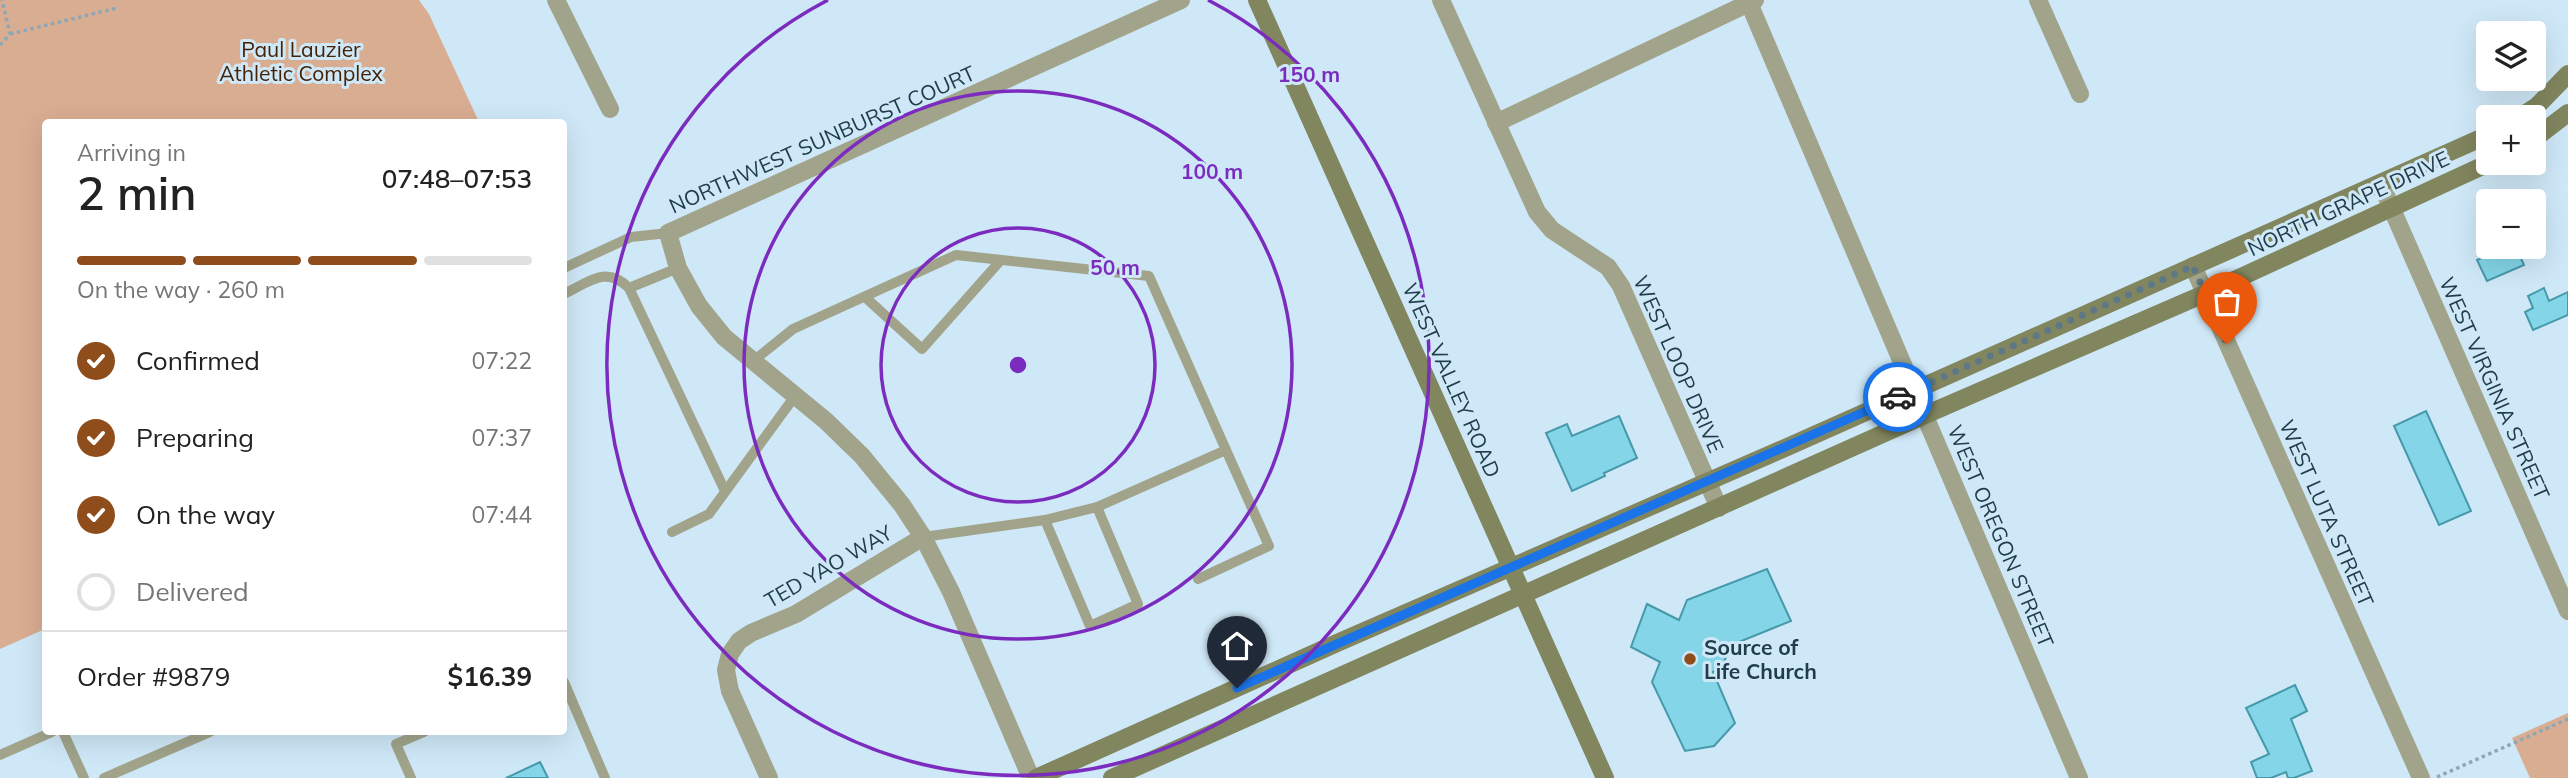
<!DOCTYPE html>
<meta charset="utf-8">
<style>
:root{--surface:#fff;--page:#f6f6f6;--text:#222;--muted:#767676;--line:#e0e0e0;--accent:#8f4d1b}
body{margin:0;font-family:Mulish,sans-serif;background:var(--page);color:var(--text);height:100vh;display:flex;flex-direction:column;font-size:26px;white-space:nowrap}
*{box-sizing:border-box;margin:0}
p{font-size:23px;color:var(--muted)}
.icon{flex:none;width:38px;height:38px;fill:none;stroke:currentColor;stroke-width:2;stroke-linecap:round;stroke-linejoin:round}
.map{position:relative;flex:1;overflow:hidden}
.details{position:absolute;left:42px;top:119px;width:525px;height:616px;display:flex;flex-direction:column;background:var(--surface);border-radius:7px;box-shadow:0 7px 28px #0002}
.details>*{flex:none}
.controls{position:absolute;left:2476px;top:21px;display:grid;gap:14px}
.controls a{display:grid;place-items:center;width:70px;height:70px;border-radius:7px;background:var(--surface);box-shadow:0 7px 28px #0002;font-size:35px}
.pin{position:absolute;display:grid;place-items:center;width:60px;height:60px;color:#fff;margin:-72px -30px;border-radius:50% 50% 50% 0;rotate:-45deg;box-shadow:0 0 7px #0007}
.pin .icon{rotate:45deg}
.courier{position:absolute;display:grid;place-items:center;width:70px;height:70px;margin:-35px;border:5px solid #1a73e8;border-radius:50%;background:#fff;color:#222;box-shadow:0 2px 9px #0007}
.head em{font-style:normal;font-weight:600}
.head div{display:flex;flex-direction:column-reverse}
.head{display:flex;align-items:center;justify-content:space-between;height:119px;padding:0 35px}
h1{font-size:46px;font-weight:600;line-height:52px}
.bar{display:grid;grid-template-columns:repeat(4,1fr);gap:10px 7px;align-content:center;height:84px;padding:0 35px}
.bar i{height:9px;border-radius:5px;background:var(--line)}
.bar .selected{background:var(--accent)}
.bar p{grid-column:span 4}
.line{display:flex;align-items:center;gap:18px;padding:0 35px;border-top:2px solid var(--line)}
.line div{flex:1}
ol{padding:0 35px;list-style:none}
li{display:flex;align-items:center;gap:21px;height:77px}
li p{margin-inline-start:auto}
li .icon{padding:7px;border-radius:50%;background:var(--accent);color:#fff;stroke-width:4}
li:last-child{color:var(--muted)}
li i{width:38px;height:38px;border:4px solid var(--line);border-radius:50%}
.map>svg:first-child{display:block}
</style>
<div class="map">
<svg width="2568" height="778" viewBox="0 0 2568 778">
<rect width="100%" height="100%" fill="#cfe8f7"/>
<g fill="#d9ad92">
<polygon points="0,0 419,0 429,14 479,122 46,122 45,629 0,649"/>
<polygon points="2568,713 2568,778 2530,778 2512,738"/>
</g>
<g fill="#83d5e7" stroke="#4699ab" stroke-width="2">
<polygon points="2506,247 2516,247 2524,265 2487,281 2477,260"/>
<polygon points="2544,288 2549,301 2568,292 2568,315 2533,330 2525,312 2533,308 2528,296"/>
<polygon points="2426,411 2471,511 2439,525 2394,426"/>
<polygon points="1619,416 1637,458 1604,473 1605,476 1572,491 1546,433 1567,424 1572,436"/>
<polygon points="1767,569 1791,621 1729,646 1723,667 1713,672 1735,723 1714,746 1685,751 1652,682 1660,662 1631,647 1647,604 1679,620 1687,600"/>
<polygon points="2295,685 2307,711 2291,719 2312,771 2294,778 2288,778 2286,772 2271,778 2257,778 2251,762 2269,754 2246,708"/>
<polygon points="540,762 548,778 506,778"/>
</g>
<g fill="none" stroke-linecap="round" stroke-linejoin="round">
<g stroke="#8da7b5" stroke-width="3.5" stroke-dasharray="3.5 3.5" stroke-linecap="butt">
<polyline points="10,34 117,8"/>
<polyline points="0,45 10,34 2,0"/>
<polyline points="2437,777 2568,719"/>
</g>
<g stroke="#a1a48b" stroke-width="10">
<polyline points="564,268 631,237 668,233"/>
<polyline points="678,268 629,288 725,491"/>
<path d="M564 294C589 282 606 265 629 288"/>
<polyline points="865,297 922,349 1001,260"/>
<polyline points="752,362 793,329 956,255 1149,276 1226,450 1097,507 1045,520 923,537"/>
<polyline points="1045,520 1090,626 1138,604 1097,507"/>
<polyline points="672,532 709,514 795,396"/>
<polyline points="1198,579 1269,546 1226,450"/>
<polyline points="564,682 605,778"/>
<polyline points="63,732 84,778"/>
<polyline points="0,755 52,732"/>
<polyline points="104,778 210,732"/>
<polyline points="411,778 396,744 424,732"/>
</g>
<g stroke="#a1a48b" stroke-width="18">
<polyline points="556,0 610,109"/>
<polyline points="1441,0 1537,212 1552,230 1608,267 1621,286 1719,508"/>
<polyline points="2038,0 2080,94"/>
<polyline points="1749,3 2079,778"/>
<polyline points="1496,123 1755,0"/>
<polyline points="2381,184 2568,611"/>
<polyline points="2193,266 2421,778"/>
<polyline points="769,778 730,691 726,670 730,654 739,641 751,633 796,614 923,537"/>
<polyline points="1031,778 951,592 923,537 902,505 862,456 826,421 724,337 699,306 678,268 668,233 1181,0"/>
</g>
<g stroke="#81865f" stroke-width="18">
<polyline points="1257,0 1605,778"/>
<polyline points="2520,117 2537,106 2568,74"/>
<polyline points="2534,139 2568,113"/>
<polyline points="1036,778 1337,643 1785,448 2488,135"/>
<polyline points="1112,778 1925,415 2204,294 2489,163"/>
</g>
</g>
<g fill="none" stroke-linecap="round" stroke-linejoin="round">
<polyline stroke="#5e7887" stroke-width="7" stroke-dasharray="0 12.6" points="1898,397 2193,266 2227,344"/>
<polyline stroke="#1a73e8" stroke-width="9" points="1237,688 1898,397"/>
</g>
<g fill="none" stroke="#7b2cbf" stroke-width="3.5">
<circle cx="1018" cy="365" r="137"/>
<circle cx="1018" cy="365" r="274"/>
<path d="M1208 0A411 411 0 1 1 828 0"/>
</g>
<circle fill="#8f4d1b" stroke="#cfe8f7" stroke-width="2.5" cx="1690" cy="659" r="7"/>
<g text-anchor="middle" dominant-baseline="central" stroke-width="6" stroke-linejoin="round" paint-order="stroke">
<g font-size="21" fill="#452206" stroke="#cfe8f7">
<text x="301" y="49">Paul Lauzier<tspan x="301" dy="24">Athletic Complex</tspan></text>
</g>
<g font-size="21" fill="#213c4a" stroke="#cfe8f7">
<text transform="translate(822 139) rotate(-24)">NORTHWEST SUNBURST COURT</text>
<text transform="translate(2348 203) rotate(-25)">NORTH GRAPE DRIVE</text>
<text transform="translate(1679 364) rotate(66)">WEST LOOP DRIVE</text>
<text transform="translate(1452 380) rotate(66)">WEST VALLEY ROAD</text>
<text transform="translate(2495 388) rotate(66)">WEST VIRGINIA STREET</text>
<text transform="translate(2327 513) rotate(66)">WEST LUTA STREET</text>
<text transform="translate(2001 536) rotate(67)">WEST OREGON STREET</text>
<text transform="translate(828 566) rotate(-30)">TED YAO WAY</text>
</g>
<g font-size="21" font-weight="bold" fill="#213c4a" stroke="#cfe8f7" text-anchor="start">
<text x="1704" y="647">Source of<tspan x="1704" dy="24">Life Church</tspan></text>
</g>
</g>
<circle cx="1018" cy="365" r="10" fill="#7b2cbf" stroke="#cfe8f7" stroke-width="3.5"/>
<g font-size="21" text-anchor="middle" font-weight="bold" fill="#7b2cbf" stroke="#cfe8f7" stroke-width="6" stroke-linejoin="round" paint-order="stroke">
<text x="1309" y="82">150 m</text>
<text x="1212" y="179">100 m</text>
<text x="1115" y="275">50 m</text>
</g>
</svg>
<div class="controls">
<a><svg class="icon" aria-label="layers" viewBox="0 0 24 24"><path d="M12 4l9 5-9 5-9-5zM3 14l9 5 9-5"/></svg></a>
<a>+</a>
<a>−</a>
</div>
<div class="pin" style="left:2227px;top:344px;background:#ea580c"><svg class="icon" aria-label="bag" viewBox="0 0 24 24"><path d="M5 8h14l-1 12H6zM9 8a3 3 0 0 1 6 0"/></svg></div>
<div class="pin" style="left:1237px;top:688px;background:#1f2937"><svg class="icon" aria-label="home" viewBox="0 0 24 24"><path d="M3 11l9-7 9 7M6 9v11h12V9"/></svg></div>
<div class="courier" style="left:1898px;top:397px"><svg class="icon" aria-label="car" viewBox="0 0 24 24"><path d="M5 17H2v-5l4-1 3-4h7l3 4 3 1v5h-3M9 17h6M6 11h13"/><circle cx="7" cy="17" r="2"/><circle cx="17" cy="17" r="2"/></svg></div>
<section class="details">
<div class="head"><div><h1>2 min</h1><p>Arriving in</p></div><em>07:48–07:53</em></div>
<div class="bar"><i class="selected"></i><i class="selected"></i><i class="selected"></i><i></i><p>On the way · 260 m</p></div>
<ol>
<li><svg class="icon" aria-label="check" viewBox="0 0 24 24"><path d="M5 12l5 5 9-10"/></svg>Confirmed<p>07:22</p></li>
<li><svg class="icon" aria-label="check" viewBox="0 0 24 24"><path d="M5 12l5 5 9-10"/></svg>Preparing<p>07:37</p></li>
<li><svg class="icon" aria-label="check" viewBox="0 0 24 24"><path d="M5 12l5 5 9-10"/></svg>On the way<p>07:44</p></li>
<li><i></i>Delivered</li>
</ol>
<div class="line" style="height:91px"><div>Order #9879</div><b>$16.39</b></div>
</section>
</div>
